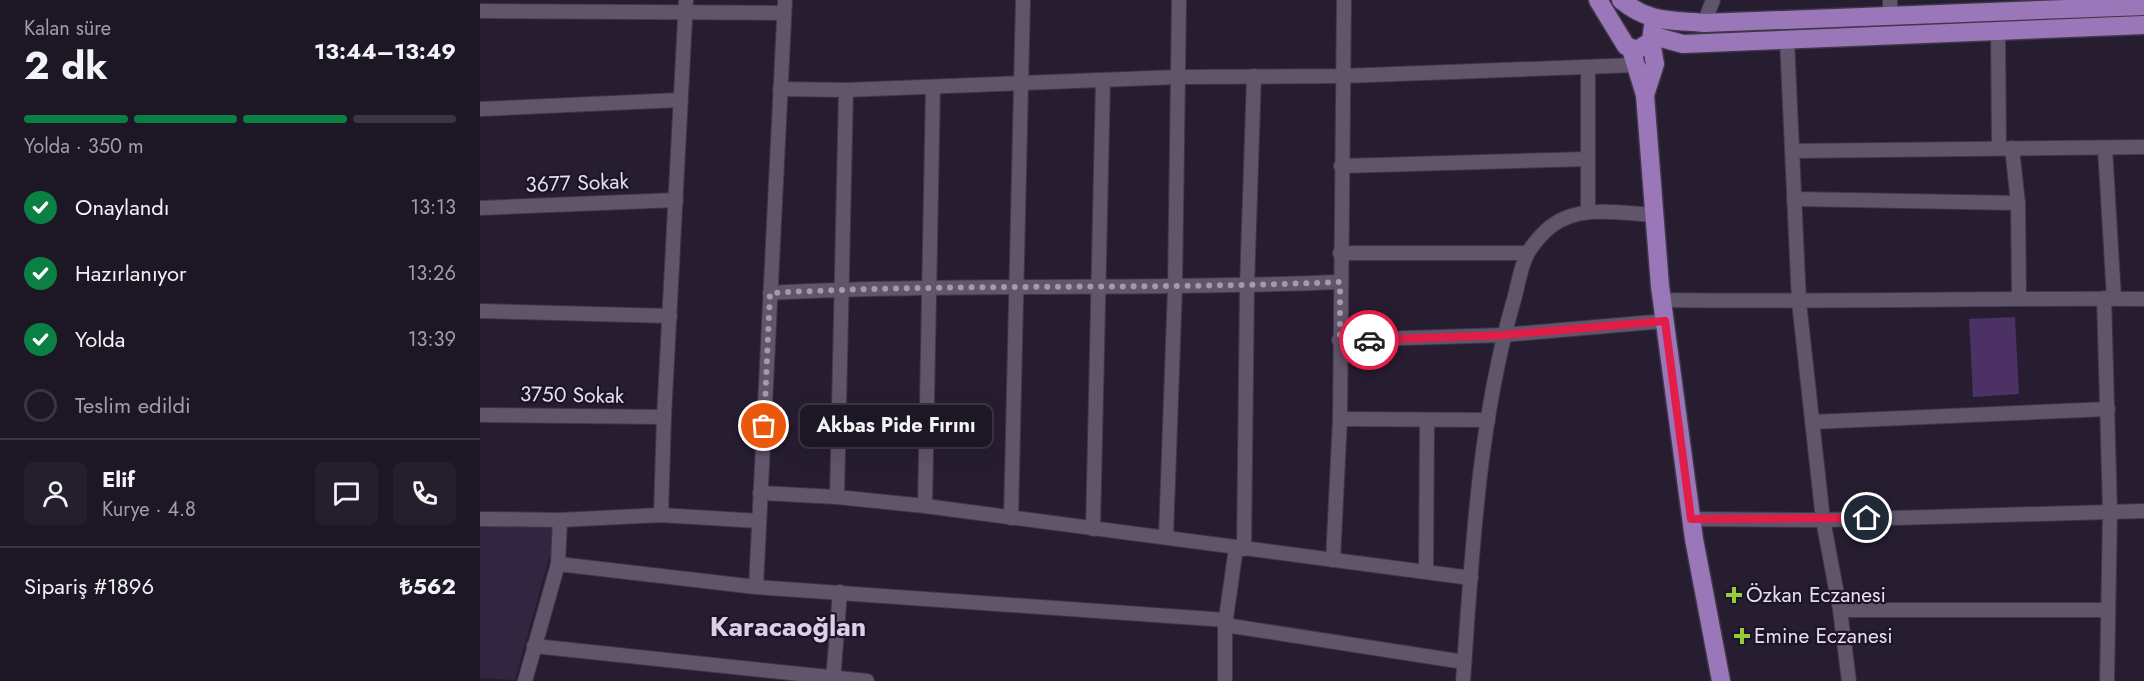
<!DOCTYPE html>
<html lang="tr">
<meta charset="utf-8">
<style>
:root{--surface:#1d1625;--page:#251f2d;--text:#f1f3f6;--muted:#a09fa7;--line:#3b3542;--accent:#0b8043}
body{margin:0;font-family:Jost,sans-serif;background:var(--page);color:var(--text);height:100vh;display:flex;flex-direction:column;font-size:22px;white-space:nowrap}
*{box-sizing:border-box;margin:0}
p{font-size:20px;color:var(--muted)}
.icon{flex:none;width:33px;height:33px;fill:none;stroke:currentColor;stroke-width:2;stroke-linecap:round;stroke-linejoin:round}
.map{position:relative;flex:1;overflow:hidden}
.details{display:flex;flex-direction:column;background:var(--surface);width:480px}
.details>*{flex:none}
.pin{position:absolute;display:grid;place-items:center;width:51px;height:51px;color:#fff;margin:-26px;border:3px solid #fff;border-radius:50%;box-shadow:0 2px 6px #0007}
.courier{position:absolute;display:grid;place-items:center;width:60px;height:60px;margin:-30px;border:4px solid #e11d48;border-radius:50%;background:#fff;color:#222;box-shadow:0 2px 8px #0007}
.bubble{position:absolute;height:42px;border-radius:9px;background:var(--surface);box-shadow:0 6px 24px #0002,0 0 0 2px var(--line);font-size:20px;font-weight:700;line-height:42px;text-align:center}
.summary em{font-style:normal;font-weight:700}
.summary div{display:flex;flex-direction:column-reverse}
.summary{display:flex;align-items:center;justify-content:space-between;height:102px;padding:0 24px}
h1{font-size:39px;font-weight:700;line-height:45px}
.bar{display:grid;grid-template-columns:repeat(4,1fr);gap:9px 6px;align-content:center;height:72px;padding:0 24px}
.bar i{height:8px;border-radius:4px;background:var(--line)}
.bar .selected{background:var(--accent)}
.bar p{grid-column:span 4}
.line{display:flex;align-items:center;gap:15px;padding:0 24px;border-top:2px solid var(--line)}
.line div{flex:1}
.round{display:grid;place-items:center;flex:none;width:63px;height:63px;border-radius:9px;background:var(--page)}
ol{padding:0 24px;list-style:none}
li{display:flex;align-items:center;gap:18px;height:66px}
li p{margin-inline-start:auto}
li .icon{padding:6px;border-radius:50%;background:var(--accent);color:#fff;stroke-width:4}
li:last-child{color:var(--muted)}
li i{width:33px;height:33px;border:3px solid var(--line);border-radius:50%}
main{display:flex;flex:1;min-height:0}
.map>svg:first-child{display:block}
</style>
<main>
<section class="details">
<div class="summary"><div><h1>2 dk</h1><p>Kalan süre</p></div><em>13:44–13:49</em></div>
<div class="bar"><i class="selected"></i><i class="selected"></i><i class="selected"></i><i></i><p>Yolda · 350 m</p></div>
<ol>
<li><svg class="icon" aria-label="check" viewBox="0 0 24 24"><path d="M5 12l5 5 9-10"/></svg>Onaylandı<p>13:13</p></li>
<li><svg class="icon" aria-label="check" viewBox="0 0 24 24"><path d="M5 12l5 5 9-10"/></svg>Hazırlanıyor<p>13:26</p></li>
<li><svg class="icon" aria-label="check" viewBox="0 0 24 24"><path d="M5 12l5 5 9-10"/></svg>Yolda<p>13:39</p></li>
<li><i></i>Teslim edildi</li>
</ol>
<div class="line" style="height:108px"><a class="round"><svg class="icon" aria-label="person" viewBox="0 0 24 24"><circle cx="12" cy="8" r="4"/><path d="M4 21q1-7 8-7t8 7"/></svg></a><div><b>Elif</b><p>Kurye · 4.8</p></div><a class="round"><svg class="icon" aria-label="chat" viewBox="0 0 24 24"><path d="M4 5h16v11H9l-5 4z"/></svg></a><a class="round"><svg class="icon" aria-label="phone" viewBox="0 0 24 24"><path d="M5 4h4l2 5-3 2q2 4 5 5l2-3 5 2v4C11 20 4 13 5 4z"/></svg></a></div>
<div class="line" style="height:78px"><div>Sipariş #1896</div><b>₺562</b></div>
</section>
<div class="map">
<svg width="1664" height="681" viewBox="0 0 1664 681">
<rect width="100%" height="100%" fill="#271d31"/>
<polygon fill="#32253f" points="79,522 35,680 0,678 0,523"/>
<polygon fill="#4c3165" points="1535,317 1539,394 1493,397 1489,319"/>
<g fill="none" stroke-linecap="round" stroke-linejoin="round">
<g stroke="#3f3747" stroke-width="16">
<g id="minor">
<polyline points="0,11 304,13"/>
<polyline points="1410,17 1410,0"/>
<polyline points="1224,23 1233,0"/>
<polyline points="1518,31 1519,148"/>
<polyline points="1307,40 1319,302 1343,520 1360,610 1369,681"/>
<polyline points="1108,67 1108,211"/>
<polyline points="300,89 366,90 698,77 863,76 1156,65"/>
<polyline points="0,109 199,100"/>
<polyline points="1532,148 1538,203 1539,297"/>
<polyline points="1625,148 1634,298"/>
<polyline points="1313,151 1664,147"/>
<polyline points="861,166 1108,159"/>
<polyline points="1314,199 1538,203"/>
<polyline points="0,208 196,200"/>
<polyline points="860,253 1047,253"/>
<path d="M290 293C480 283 670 290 859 282"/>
<polyline points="1624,298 1630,511 1627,681"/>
<path d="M1182 300C1343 302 1503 298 1664 299"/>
<polyline points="0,311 190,316"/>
<polyline points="859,340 1024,335 1185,321"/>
<polyline points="0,415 184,417"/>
<polyline points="860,419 1008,420"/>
<polyline points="1332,422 1628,409"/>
<polyline points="280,493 357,497 445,506 991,578"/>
<polyline points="357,497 366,90"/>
<polyline points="445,506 453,87"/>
<polyline points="181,515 184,417 206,0"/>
<polyline points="531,518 543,0"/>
<polyline points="0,519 80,520 181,515 279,521"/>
<polyline points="1211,519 1343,520 1664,511"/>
<polyline points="613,529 623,81"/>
<polyline points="686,536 695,288 699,0"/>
<polyline points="764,549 767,286 774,76"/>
<polyline points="853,560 860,419 864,0"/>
<polyline points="78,564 276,587 746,620"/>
<polyline points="946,572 947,421"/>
<polyline points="276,587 305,0"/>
<polyline points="1360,610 1628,610"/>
<polyline points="745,625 984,662"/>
<polyline points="54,646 387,681"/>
<polyline points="45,681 78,564 80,520"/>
<polyline points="353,681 360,592"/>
<polyline points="745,681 745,625 756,548"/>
<path d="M983 681C992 555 998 425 1033 303 1038 288 1040 265 1049 251 1054 243 1062 234 1070 227 1099 204 1139 213 1175 215"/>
</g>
</g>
<g stroke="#3f3747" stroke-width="21">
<g id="major">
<polyline points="1118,0 1146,46 1157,50 1171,41 1173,26"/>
<path d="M1141 0C1169 23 1190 20 1224 23L1664 6"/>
<polyline points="1174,36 1203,44 1664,25"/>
<polyline points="1151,49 1165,95 1180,286 1214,539 1241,681"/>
<polyline points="1165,95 1175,64 1171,41"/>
</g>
</g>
<use href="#minor" stroke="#61556c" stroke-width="14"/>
<use href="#major" stroke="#9977b9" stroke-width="18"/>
</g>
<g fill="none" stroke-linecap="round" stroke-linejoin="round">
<path stroke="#a29bab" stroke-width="6" stroke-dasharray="0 10.8" d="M284 426 290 293C480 283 670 290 860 282V340H889"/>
<polyline stroke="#e11d48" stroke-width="8" points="889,340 1024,335 1185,321 1211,519 1387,518"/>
</g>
<g fill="#94cc3b" stroke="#1e1427" stroke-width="2">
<path d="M1251 586h6v6h6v6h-6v6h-6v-6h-6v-6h6z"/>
<path d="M1259 627h6v6h6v6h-6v6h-6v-6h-6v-6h6z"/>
</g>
<g text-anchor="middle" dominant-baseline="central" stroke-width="4.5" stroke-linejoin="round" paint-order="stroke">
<g font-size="21" fill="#e5dfec" stroke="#1e1427">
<text transform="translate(97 183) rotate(-2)">3677 Sokak</text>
<text transform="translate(92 395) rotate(1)">3750 Sokak</text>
</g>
<g font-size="21" fill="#e5dfec" stroke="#1e1427" text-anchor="start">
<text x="1266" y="595">Özkan Eczanesi</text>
<text x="1274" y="636">Emine Eczanesi</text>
</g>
<g font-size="27" font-weight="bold" fill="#dccfea" stroke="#1e1427">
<text x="308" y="626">Karacaoğlan</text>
</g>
</g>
</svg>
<div class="pin" style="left:284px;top:426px;background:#ea580c"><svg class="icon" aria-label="bag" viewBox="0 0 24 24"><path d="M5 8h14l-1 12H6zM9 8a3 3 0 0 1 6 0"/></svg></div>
<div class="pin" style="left:1387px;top:518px;background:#1f2937"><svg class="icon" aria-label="home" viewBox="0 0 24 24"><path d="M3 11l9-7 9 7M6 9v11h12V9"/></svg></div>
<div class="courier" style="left:889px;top:340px"><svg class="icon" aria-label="car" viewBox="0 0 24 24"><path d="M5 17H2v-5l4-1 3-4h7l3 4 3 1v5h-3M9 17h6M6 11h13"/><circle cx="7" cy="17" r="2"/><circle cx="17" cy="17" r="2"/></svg></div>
<div class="bubble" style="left:320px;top:405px;width:192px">Akbas Pide Fırını</div>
</div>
</main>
